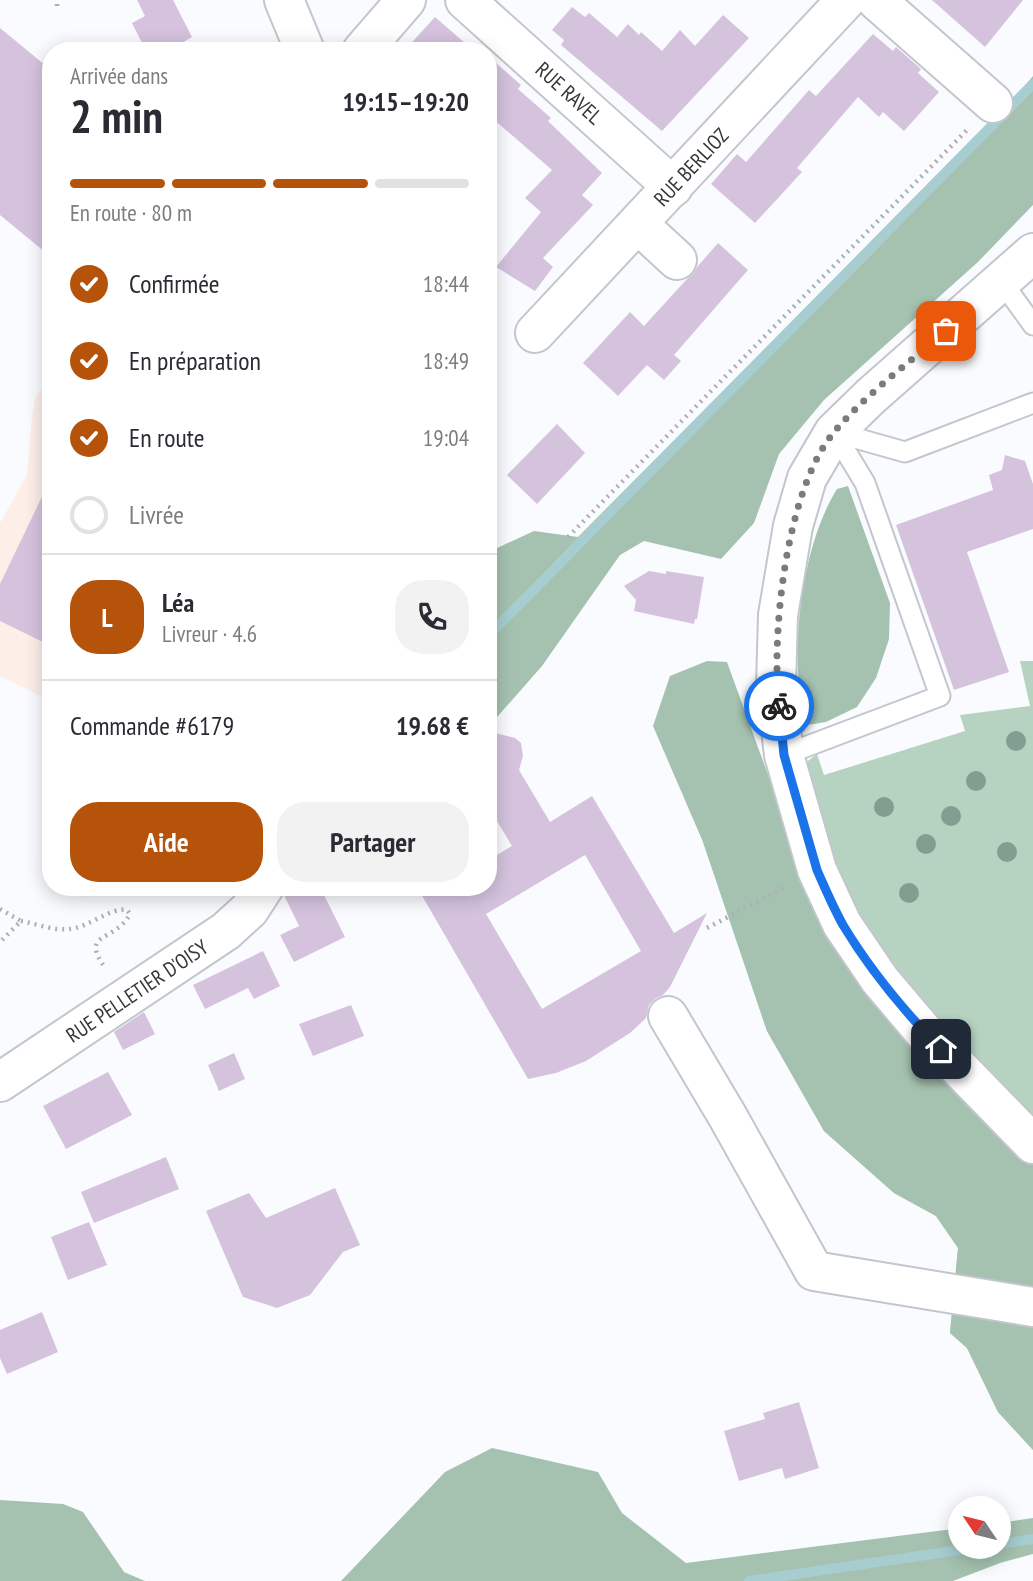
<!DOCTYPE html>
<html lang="fr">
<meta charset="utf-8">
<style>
:root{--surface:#fff;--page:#f2f2f3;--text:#2b2b33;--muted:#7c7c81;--line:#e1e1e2;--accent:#b45309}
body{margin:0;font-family:"PT Sans Narrow",sans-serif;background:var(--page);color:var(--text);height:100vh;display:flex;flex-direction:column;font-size:26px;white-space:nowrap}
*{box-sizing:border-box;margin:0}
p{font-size:23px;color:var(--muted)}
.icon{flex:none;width:38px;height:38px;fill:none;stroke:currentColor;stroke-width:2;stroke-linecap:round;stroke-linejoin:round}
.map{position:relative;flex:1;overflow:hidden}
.panel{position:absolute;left:42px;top:42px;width:455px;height:854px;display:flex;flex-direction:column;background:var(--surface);border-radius:28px;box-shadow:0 4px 18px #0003}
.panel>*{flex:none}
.needle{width:46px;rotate:305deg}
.controls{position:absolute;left:948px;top:1496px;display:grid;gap:14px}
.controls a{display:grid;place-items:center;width:63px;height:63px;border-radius:50%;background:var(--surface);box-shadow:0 4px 18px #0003;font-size:35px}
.pin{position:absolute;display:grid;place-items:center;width:60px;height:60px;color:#fff;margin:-30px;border-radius:14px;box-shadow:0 4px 10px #0006}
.courier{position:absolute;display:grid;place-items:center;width:70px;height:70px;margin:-35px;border:5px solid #1a73e8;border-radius:50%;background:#fff;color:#222;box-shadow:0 2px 9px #0007}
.summary em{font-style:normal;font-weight:700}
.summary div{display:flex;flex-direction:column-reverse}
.summary{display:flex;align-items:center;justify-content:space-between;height:119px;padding:0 28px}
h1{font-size:46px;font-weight:700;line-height:52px}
.bar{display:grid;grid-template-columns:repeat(4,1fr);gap:10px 7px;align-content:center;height:84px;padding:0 28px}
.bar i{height:9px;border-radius:5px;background:var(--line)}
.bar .on{background:var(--accent)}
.bar p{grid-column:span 4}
.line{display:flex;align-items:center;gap:18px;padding:0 28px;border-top:2px solid var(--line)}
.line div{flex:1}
.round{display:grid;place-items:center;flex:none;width:74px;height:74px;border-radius:28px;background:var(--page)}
ol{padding:0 28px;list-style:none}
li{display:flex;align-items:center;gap:21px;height:77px}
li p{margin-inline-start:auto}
li .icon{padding:7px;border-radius:50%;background:var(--accent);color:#fff;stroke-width:4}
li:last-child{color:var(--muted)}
li i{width:38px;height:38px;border:4px solid var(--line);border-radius:50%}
.action{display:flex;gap:14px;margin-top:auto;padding:14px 28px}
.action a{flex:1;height:80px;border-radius:28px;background:var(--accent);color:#fff;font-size:28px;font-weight:700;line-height:80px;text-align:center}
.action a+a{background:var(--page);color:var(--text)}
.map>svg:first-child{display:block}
</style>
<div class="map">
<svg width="1033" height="1581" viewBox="0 0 1033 1581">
<rect width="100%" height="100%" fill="#fafbfe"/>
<polygon fill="#fdeee8" points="51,377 51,701 0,676 0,523 27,475 32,416 36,397"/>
<polygon fill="#b6d3c1" points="1020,661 1033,661 1033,1450 998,1412 967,1348 950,1333 958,1248 936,1216 894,1193 824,1131 767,1031 703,842 817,754 824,775 965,731 960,715 1030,706"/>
<g fill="#a5c2b0">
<polygon points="1033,76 1033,205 978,262 824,400 779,454 754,523 721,559 644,541 620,555 542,666 498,716 488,723 488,558 493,550 534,531 578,537 1016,96"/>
<path d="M848 486 890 603 889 639 876 678 857 707 826 722 807 725C804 708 799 689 798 672 795 616 807 537 837 489Z"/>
<polygon points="707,661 727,662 802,868 1033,1153 1033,1450 998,1412 967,1348 950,1333 958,1248 936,1216 894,1193 824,1131 767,1031 703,842 653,726 670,676"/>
<polygon points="492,1448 598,1472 622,1513 686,1563 961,1528 961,1547 999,1547 999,1523 1033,1518 1033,1554 1000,1563 953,1581 341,1581 445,1472"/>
<polygon points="0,1500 63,1504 83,1512 124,1572 145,1581 0,1581"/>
</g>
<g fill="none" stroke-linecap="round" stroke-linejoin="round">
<g stroke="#a7cdd0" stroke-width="10">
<polyline points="488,636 1033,84"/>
<polyline points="999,1544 1033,1539"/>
<polyline points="749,1581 980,1547"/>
</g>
</g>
<g fill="#d5c3de" fill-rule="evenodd">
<polygon points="137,0 173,0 192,37 168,51 146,51 132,23 145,16"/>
<polygon points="932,0 1023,0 985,47"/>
<polygon points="572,7 585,17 589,13 617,37 628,24 639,35 641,32 662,51 680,30 695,46 723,15 749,38 662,131 561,45 564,40 552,30"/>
<polygon points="435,17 474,51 404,51"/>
<polygon points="0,28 51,70 51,257 0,215"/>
<polygon points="873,34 893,51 896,47 921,69 918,73 939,92 904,131 883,112 879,117 858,97 797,168 802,172 755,223 711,184 737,154 746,162 809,90 816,96"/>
<polygon points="488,56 521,85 518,89 551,118 548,121 602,173 582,195 593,205 543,258 553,267 535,291 496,267 541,212 525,198 552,170 492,118 488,123"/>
<polygon points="718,243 748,270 674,355 681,361 664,380 647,365 618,396 583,363 630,312 644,326 686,280 693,274 698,266"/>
<polygon points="557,424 585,453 537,504 507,475"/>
<polygon points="1005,455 1025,461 1033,484 1033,529 967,552 1009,672 954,690 896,525 993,490 989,475 1002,470"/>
<polygon points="51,478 51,646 0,621 0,584"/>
<polygon points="649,571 666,574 666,571 704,577 697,619 695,619 694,624 634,611 636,600 624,586"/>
<path d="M488 731 515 738 521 743 523 756 519 770 550 822 592 796 674 933 707 913 670 987 663 995 656 998 649 1005 646 1018 630 1033 586 1061 556 1073 528 1079 417 887H488V860L512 846 488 806ZM585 855 641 951 542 1009 486 914Z"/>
<polygon points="286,887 320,887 345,937 294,962 280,935 299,926 284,895"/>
<polygon points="263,951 280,986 254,999 248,988 205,1009 193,985"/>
<polygon points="351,1005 364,1036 313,1056 299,1024"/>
<polygon points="144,1012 155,1034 123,1050 114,1032"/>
<polygon points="234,1053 245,1079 219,1091 208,1065"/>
<polygon points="108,1072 132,1115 66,1149 43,1106"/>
<polygon points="166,1157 179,1189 94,1223 81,1192"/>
<polygon points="335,1188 360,1245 343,1252 310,1295 277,1308 243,1297 206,1211 249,1193 266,1218"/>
<polygon points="89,1222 107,1265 68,1280 51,1237"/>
<polygon points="42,1312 58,1352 7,1374 0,1358 0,1330"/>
<polygon points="799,1402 819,1468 785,1479 782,1468 739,1481 724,1431 765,1419 763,1413"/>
</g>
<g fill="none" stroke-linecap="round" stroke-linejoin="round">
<g stroke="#c2c6cd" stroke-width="23">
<g id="lane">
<polyline points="1002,282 1033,325"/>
<polyline points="834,432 905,452 1033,403"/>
<polyline points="784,755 940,696 865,483 834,432"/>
</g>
</g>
<g stroke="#c2c6cd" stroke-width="42">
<g id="street">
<polyline points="284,0 305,51"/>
<polyline points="465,0 673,187"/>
<polyline points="876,0 993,103"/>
<polyline points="362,51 406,0"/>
<polyline points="638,224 677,260"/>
<polyline points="1033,253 871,396 834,432 807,478 793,526 778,615 776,686 784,755 817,870 842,924 880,980 924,1032 1033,1144"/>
<polyline points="535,333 846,0"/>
<polyline points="668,1016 728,1117 814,1271 1033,1307"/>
<polyline points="0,1082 226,931 249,910 264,887"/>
</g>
</g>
<g stroke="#aeafb2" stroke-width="4.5" stroke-dasharray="2 5" stroke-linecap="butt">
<polyline points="57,6 57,0"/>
<polyline points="568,537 968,129"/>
<polyline points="0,909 21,921 0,942"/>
<path d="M21 921C37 924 54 931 70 929 89 927 111 907 127 910L130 914C115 943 78 931 106 969"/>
<polyline points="707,928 785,887"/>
</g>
<use href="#lane" stroke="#fff" stroke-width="19"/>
<use href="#street" stroke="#fff" stroke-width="38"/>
</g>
<g fill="#829e91">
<circle cx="1016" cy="741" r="10"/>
<circle cx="976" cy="781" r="10"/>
<circle cx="884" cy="807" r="10"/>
<circle cx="951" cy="816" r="10"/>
<circle cx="926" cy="844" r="10"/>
<circle cx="1007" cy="852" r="10"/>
<circle cx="909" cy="893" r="10"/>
</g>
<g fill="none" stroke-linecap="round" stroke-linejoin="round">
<path stroke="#7a7b7e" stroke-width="7" stroke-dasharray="0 12.6" d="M779 706C771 633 786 488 835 431 867 393 909 363 946 331"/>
<path stroke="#1a73e8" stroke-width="9" d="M779 706 784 755 817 870C825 888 833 907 843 925 870 970 904 1011 941 1049"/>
</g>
<g text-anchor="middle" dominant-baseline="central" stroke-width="5" stroke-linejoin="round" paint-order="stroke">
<g font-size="21" fill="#353639" stroke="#fff">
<text transform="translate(569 93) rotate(42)">RUE RAVEL</text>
<text transform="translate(691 167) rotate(-47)">RUE BERLIOZ</text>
<text transform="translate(137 991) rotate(-34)">RUE PELLETIER D'OISY</text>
</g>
</g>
</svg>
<div class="controls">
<a><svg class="needle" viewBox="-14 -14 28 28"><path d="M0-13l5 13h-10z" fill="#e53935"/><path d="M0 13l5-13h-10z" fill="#7c7c81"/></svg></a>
</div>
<div class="pin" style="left:946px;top:331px;background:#ea580c"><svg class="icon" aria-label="bag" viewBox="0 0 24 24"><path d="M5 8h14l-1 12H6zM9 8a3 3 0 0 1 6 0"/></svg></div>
<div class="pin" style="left:941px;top:1049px;background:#1f2937"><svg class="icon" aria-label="home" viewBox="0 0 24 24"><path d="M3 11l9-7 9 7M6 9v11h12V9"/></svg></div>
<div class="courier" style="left:779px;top:706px"><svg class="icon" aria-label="bike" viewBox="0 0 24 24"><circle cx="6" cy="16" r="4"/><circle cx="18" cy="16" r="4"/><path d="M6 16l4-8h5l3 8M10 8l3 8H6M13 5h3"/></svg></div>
<section class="panel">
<div class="summary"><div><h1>2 min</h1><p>Arrivée dans</p></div><em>19:15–19:20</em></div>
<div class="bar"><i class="on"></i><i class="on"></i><i class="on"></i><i></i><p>En route · 80 m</p></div>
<ol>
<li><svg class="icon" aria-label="check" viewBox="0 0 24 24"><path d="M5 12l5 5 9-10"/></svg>Confirmée<p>18:44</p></li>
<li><svg class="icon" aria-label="check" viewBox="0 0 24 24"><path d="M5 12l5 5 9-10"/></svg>En préparation<p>18:49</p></li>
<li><svg class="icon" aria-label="check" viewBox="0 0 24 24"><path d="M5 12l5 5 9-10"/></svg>En route<p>19:04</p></li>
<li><i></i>Livrée</li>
</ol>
<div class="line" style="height:126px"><b class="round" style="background:var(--accent);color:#fff">L</b><div><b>Léa</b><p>Livreur · 4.6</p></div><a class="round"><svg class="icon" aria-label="phone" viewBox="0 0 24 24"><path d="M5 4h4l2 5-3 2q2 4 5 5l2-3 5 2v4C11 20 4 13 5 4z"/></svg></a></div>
<div class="line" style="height:91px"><div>Commande #6179</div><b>19.68 €</b></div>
<div class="action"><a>Aide</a><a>Partager</a></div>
</section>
</div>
